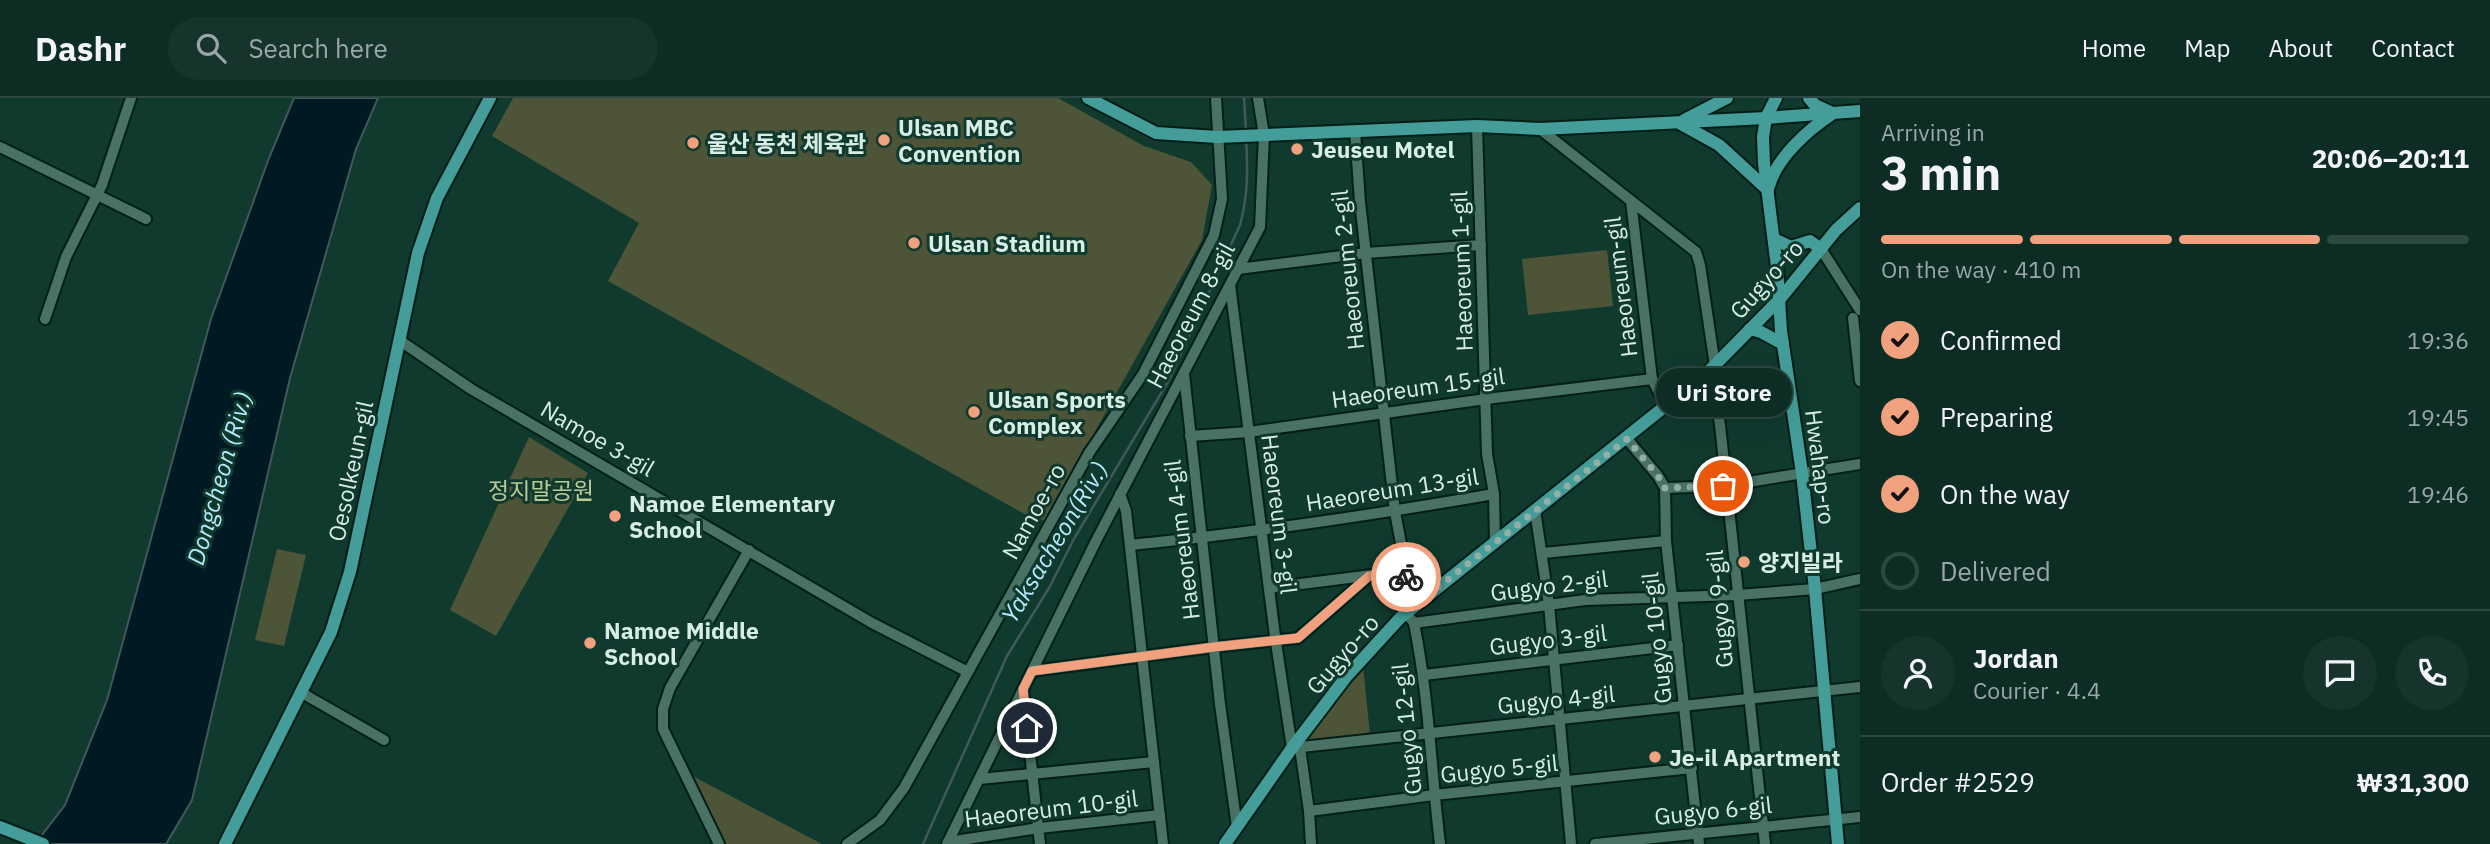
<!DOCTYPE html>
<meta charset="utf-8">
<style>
:root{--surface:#0d2c23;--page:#16342b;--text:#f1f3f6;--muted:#9aa7a6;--line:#2d4841;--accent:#f1a17d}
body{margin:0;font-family:"IBM Plex Sans","Noto Sans KR",sans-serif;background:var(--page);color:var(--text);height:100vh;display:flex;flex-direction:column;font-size:26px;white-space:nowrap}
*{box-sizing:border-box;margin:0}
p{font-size:23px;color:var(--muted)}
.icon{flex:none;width:38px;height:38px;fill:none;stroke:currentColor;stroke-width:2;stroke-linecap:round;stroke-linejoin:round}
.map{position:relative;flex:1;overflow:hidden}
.details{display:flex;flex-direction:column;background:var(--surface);width:630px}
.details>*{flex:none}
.pin{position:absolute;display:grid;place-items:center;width:60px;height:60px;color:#fff;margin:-30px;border:4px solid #fff;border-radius:50%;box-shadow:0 2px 7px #0007}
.courier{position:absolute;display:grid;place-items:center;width:70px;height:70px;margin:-35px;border:5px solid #f1a17d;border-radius:50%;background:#fff;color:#222;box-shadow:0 2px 9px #0007}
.bubble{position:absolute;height:49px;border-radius:24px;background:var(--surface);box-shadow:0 7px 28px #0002,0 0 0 2px var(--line);font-size:23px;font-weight:800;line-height:49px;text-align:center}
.overview em{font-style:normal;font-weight:800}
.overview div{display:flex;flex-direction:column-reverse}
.overview{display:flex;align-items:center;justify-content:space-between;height:119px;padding:0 21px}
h1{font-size:46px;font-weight:800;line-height:52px}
.bar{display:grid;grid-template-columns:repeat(4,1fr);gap:10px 7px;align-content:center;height:84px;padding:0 21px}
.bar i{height:9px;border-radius:5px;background:var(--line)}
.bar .current{background:var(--accent)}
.bar p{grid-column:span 4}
.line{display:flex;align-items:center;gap:18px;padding:0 21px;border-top:2px solid var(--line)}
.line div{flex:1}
.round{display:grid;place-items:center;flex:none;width:74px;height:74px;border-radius:37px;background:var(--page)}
ol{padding:0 21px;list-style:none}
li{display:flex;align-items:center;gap:21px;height:77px}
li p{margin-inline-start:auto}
li .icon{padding:7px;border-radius:50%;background:var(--accent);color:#111;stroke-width:4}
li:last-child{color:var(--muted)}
li i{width:38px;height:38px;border:4px solid var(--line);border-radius:50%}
header{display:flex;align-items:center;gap:42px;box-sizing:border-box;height:98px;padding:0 35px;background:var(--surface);border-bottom:2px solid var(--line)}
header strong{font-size:33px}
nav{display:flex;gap:38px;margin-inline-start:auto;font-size:24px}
.search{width:490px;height:63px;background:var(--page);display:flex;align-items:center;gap:18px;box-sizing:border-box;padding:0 24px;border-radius:38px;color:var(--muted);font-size:26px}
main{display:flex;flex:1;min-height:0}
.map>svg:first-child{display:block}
</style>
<header>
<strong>Dashr</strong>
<div class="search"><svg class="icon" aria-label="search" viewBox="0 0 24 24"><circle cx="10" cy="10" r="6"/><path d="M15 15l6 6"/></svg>Search here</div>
<nav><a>Home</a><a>Map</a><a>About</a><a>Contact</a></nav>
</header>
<main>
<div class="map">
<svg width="1860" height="746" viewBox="0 0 1860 746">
<rect width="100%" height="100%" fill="#113a2f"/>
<g fill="#4d5438">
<polygon points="513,0 1058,0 1144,48 1191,64 1212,87 1202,142 1045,423 1028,418 608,183 639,125 492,38"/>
<polygon points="1607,152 1613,208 1528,217 1522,161"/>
<polygon points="529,339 588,375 496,538 450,512"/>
<polygon points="277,451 306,457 284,548 255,542"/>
<polygon points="1363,568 1370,637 1300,648"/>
<polygon points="683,673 822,746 718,746"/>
</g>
<polygon fill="#011922" stroke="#41595c" stroke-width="2" points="294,0 378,0 356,51 290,280 192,702 166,746 35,746 65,707 107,602 211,221 269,60"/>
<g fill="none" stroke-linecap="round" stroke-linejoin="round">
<g stroke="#41595c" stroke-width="2.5">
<polyline points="1244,0 1246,34"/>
<path d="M923 746 1007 558 1049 490 1075 439 1169 282 1240 127C1248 98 1248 71 1246 40"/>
</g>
<g stroke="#021f17" stroke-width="14">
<g id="minor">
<polyline points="1477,28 1487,356 1494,396 1495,443"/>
<polyline points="1540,31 1696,154 1700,167 1715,268"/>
<polyline points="1355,33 1360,104 1395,414 1413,509"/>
<polyline points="0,49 146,121"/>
<polyline points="1631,103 1652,281 1667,310"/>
<polyline points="1821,151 1860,212"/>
<polyline points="1238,171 1366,155 1481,147"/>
<polyline points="1230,187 1275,538 1292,650 1860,589"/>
<polyline points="1853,220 1860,283"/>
<polyline points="45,221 66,159 102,87 131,0"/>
<polyline points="399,242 471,291 872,525 968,574"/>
<polyline points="1708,274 1716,297 1720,327 1765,746"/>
<polyline points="1184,276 1220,606 1237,729"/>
<polyline points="1190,338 1249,334 1486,301 1652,281"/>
<polyline points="1627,341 1658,378 1665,390 1666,443 1699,746"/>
<polyline points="1665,390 1723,388 1860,366"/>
<polyline points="1120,396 1126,413 1163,746"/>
<polyline points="1535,412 1549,507 1571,746"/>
<path d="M1130 447C1252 435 1373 417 1494 396"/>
<polyline points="1543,455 1666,443"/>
<polyline points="1269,490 1404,473"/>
<path d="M1411 521 1414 525C1429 599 1431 672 1440 746"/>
<polyline points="1414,525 1585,502 1738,497 1815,491 1860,481"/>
<polyline points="1032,573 1214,549 1298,540 1369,478"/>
<polyline points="1424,577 1678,547"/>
<polyline points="1023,591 1040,746"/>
<polyline points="302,595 384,642"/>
<polyline points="1300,650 1309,713 1311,746"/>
<polyline points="979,681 1154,664"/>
<polyline points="1309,713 1434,697 1692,670"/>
<polyline points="948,744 1039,730 1160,717"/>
<polyline points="719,746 663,631 663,611 670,590 749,452"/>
<polyline points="847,746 880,722 904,690 1089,355 1143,276 1214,137 1222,101 1216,0"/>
<polyline points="947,746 1097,441 1260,129 1264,37 1258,0"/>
<polyline points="1595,746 1860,719"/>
</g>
</g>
<g stroke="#021f17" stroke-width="16">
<g id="major">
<polyline points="1088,0 1156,35 1217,39 1477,28 1540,31 1766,20 1860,13"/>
<polyline points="1776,0 1766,20 1763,39 1764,65 1777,169 1781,233 1802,375 1815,491 1838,746"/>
<polyline points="1809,0 1815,7 1830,14"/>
<polyline points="1684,22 1727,0"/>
<polyline points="1681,26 1719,47 1768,92"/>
<path d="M1769 88C1777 59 1808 32 1832 16"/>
<polyline points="1774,141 1791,149 1810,143 1821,151"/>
<polyline points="1750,231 1761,234 1783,246"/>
<polyline points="0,729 43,746"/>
<polyline points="225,746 331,534 350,474 418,155 437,100 490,0"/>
<polyline points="1225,746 1292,650 1346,579 1400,520 1708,274 1780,201 1836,132 1860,110"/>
</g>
</g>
<use href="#minor" stroke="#497164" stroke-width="10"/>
<use href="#major" stroke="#449d99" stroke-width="12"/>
</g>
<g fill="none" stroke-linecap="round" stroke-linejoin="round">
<polyline stroke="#92aea5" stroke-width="7" stroke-dasharray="0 12.6" points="1406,479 1413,509 1627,341 1658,378 1664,390 1723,388"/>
<polyline stroke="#f1a17d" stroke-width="9" points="1027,630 1023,591 1032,573 1214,549 1298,540 1369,478 1404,473 1406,479"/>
</g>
<g fill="#f1a17d" stroke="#113a2f" stroke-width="2.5">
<circle cx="884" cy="42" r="7"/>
<circle cx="693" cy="45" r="7"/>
<circle cx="1297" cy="51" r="7"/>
<circle cx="914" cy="145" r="7"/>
<circle cx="974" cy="314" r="7"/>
<circle cx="615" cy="418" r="7"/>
<circle cx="1744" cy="464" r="7"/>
<circle cx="590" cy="545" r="7"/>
<circle cx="1655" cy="659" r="7"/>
</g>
<g text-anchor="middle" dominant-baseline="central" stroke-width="6" stroke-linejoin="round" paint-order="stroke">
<g font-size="23" font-weight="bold" fill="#d7ede5" stroke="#113a2f" text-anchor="start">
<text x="898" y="29">Ulsan MBC<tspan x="898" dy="26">Convention</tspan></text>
<text x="707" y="45">울산 동천 체육관</text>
<text x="1311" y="51">Jeuseu Motel</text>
<text x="928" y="145">Ulsan Stadium</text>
<text x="988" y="301">Ulsan Sports<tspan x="988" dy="26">Complex</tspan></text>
<text x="629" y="405">Namoe Elementary<tspan x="629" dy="26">School</tspan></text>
<text x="1758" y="464">양지빌라</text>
<text x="604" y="532">Namoe Middle<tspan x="604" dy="26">School</tspan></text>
<text x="1669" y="659">Je-il Apartment</text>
</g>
<g font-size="23" fill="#d7ede5" stroke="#113a2f">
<text transform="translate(1347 172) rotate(-96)">Haeoreum 2-gil</text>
<text transform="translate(1461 173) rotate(-92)">Haeoreum 1-gil</text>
<text transform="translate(1766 181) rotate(-48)">Gugyo-ro</text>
<text transform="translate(1620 189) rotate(-97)">Haeoreum-gil</text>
<text transform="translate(1190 217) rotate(-62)">Haeoreum 8-gil</text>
<text transform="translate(1418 289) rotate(-8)">Haeoreum 15-gil</text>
<text transform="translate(598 340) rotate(30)">Namoe 3-gil</text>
<text transform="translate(1821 369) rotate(83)">Hwahap-ro</text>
<text transform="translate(350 373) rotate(-78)">Oesolkeun-gil</text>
<text transform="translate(1392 391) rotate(-9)">Haeoreum 13-gil</text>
<text transform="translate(1033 413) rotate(-61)">Namoe-ro</text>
<text transform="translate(1280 416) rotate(83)">Haeoreum 3-gil</text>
<text transform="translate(1181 442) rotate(-97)">Haeoreum 4-gil</text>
<text transform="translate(1549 487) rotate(-7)">Gugyo 2-gil</text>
<text transform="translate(1719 511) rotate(-95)">Gugyo 9-gil</text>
<text transform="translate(1656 540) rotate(-96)">Gugyo 10-gil</text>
<text transform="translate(1548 541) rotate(-7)">Gugyo 3-gil</text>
<text transform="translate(1342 556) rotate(-49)">Gugyo-ro</text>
<text transform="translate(1556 601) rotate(-6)">Gugyo 4-gil</text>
<text transform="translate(1406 631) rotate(-96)">Gugyo 12-gil</text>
<text transform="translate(1499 670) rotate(-6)">Gugyo 5-gil</text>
<text transform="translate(1051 710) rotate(-7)">Haeoreum 10-gil</text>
<text transform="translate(1713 712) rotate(-6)">Gugyo 6-gil</text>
</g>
<g font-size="23" fill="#baca93" stroke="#113a2f">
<text x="541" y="392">정지말공원</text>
</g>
<g font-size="24" font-style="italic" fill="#b5eafe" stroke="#113a2f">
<text transform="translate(219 380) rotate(-74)">Dongcheon (Riv.)</text>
<text transform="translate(1054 444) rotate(-59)">Yaksacheon(Riv.)</text>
</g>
</g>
</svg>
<div class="pin" style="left:1723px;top:388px;background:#ea580c"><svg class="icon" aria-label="bag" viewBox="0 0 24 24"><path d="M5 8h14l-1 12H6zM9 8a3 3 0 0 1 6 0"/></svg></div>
<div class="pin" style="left:1027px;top:630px;background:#1f2937"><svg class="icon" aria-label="home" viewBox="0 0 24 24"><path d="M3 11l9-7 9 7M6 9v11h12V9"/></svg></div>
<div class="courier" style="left:1406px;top:479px"><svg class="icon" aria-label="bike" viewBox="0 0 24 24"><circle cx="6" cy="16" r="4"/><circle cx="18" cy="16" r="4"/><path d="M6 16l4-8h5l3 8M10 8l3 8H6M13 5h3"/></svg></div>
<div class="bubble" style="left:1656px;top:270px;width:136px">Uri Store</div>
</div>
<section class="details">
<div class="overview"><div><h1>3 min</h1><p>Arriving in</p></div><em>20:06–20:11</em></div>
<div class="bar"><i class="current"></i><i class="current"></i><i class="current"></i><i></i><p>On the way · 410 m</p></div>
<ol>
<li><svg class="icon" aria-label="check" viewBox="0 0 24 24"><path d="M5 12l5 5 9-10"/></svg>Confirmed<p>19:36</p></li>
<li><svg class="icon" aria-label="check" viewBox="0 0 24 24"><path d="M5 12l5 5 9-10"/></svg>Preparing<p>19:45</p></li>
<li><svg class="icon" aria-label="check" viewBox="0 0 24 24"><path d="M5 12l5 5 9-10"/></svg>On the way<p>19:46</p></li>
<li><i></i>Delivered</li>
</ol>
<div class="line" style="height:126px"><a class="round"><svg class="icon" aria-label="person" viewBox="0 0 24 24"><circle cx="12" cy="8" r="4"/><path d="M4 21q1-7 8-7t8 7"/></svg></a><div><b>Jordan</b><p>Courier · 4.4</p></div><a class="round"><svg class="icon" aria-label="chat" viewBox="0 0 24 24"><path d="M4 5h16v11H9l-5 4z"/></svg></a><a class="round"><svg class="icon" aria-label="phone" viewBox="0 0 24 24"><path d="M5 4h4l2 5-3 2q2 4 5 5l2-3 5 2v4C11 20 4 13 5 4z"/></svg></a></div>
<div class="line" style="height:91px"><div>Order #2529</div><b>₩31,300</b></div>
</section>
</main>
